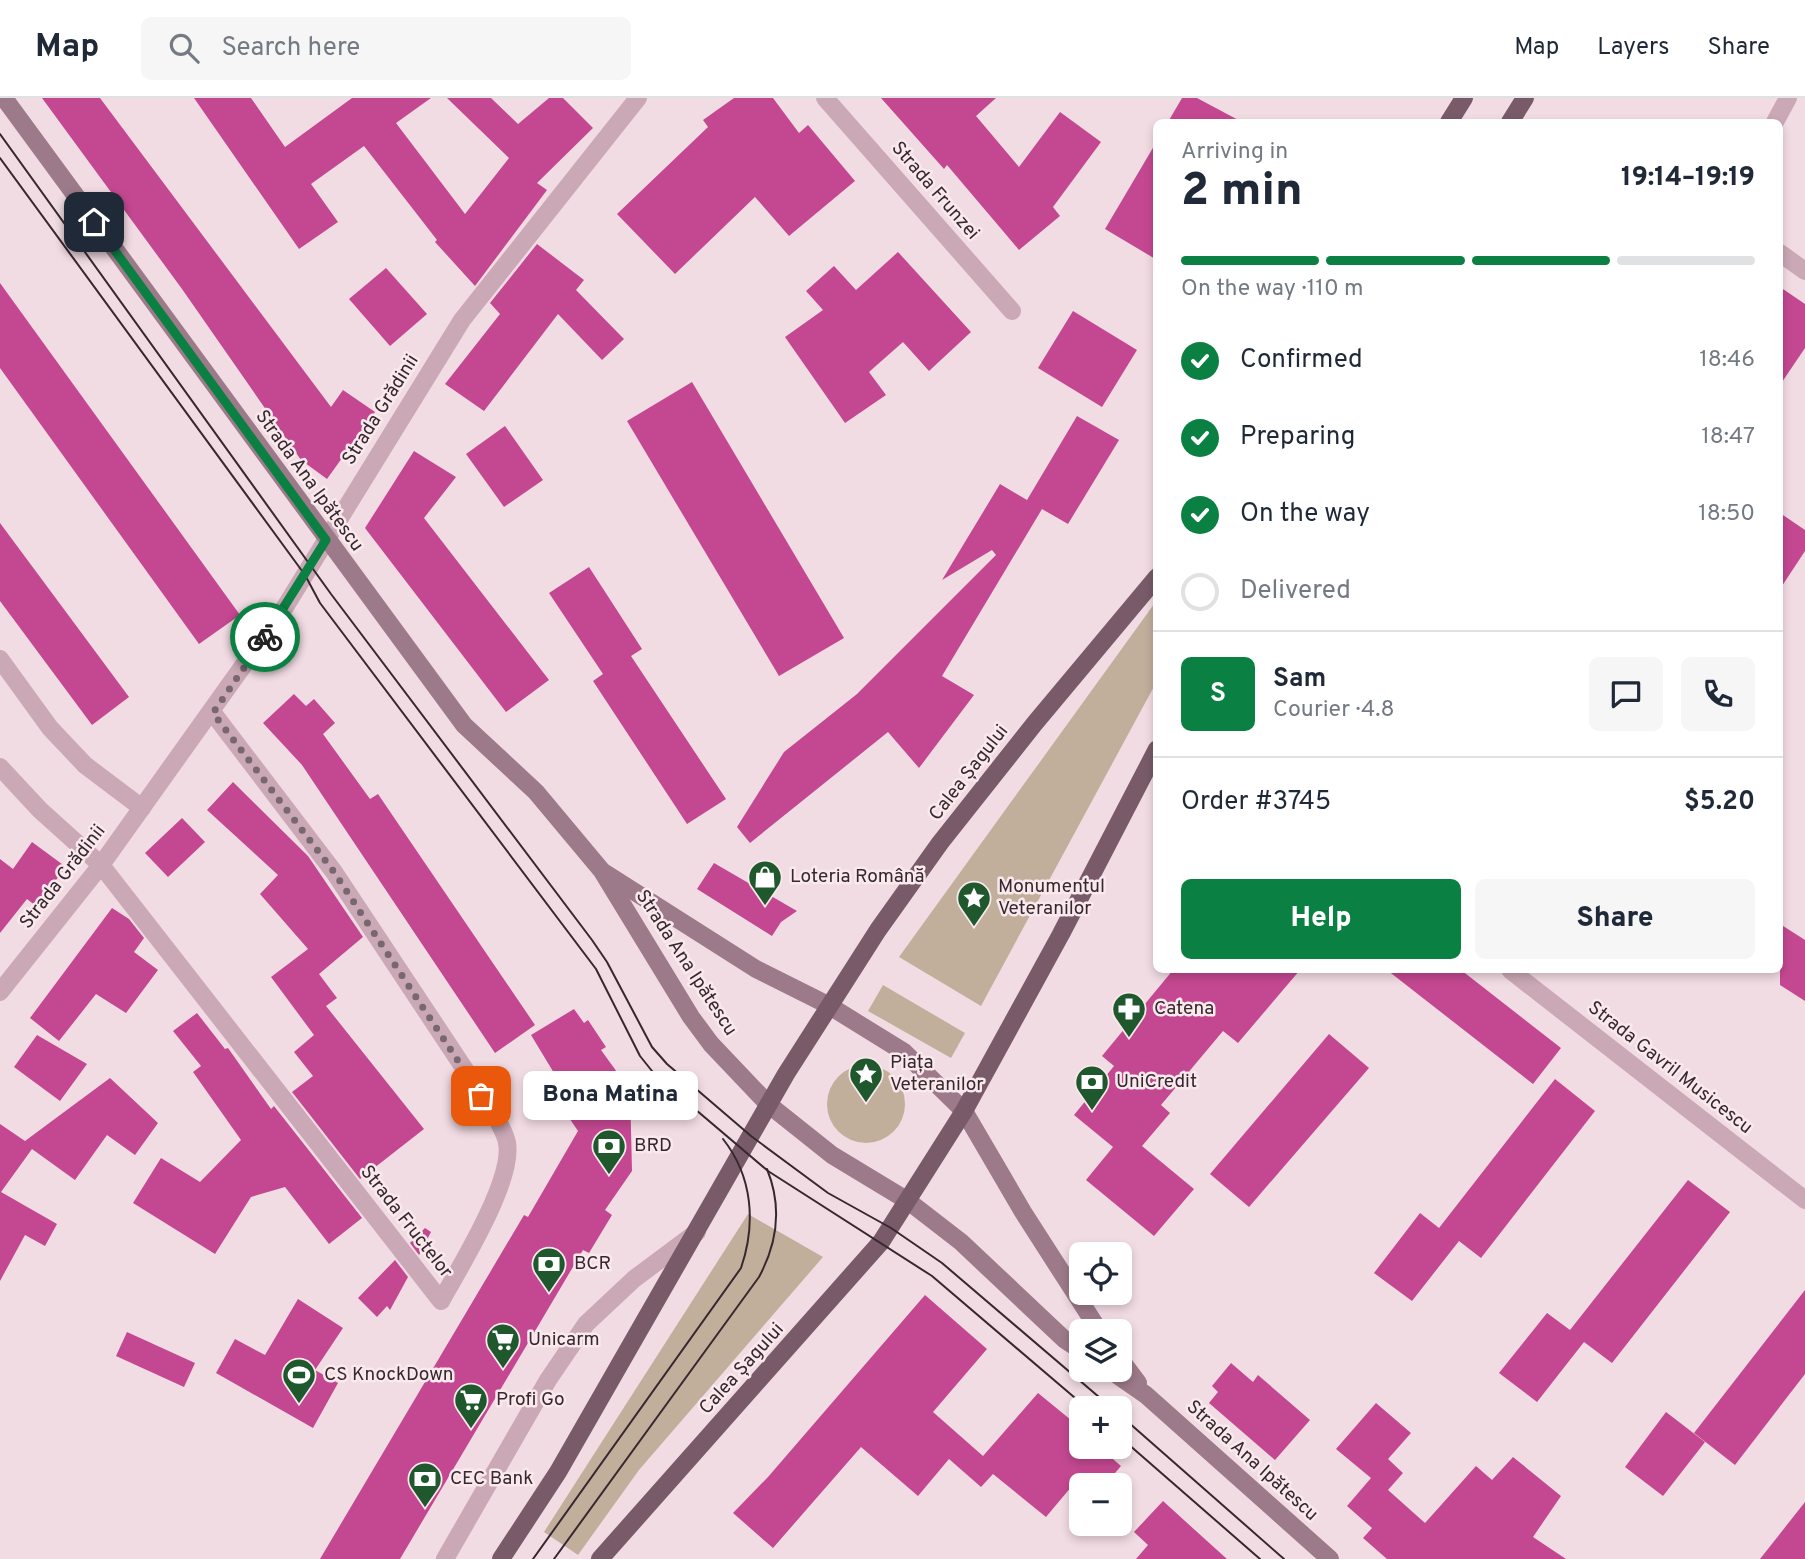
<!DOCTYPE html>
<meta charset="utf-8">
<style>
:root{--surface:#fff;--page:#f6f6f7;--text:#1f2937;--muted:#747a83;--line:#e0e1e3;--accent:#0b8043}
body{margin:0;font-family:Overpass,sans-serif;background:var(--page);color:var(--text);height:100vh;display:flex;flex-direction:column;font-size:26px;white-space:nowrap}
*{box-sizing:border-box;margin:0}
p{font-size:23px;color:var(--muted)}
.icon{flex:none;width:38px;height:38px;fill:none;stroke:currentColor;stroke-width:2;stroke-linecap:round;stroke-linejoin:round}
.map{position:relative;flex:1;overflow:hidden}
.side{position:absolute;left:1153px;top:21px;width:630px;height:854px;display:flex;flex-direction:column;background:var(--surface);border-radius:10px;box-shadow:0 4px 10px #0003}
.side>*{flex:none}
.fabs{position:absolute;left:1069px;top:1144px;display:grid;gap:14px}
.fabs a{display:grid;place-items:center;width:63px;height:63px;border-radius:10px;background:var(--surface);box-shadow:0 4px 10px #0003;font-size:35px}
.pin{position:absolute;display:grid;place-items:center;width:60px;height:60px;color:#fff;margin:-30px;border-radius:14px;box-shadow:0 4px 10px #0006}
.courier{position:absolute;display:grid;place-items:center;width:70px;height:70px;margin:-35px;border:5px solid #0b8043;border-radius:50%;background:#fff;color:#222;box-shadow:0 2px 9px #0007}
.bubble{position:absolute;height:49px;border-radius:10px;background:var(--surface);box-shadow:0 4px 10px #0003;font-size:23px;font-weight:800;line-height:49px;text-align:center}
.headline em{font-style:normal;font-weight:800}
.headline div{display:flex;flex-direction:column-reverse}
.headline{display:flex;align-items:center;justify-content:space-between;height:119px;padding:0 28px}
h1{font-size:46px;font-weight:800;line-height:52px}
.bar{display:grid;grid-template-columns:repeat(4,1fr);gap:10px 7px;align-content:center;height:84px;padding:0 28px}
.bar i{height:9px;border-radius:5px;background:var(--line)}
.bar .active{background:var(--accent)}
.bar p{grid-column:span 4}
.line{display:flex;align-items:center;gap:18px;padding:0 28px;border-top:2px solid var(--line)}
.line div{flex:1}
.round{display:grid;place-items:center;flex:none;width:74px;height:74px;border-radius:10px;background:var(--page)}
ol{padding:0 28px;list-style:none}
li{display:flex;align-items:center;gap:21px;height:77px}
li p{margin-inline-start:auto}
li .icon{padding:7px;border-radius:50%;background:var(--accent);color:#fff;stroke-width:4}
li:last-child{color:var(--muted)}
li i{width:38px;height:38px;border:4px solid var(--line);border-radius:50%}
.action{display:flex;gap:14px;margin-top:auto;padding:14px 28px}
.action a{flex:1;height:80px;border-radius:10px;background:var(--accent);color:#fff;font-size:28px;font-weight:800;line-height:80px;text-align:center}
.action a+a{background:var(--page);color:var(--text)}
header{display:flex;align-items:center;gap:42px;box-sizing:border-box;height:98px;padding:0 35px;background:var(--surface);border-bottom:2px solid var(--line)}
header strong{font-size:33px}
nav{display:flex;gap:38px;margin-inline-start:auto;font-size:24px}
.search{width:490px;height:63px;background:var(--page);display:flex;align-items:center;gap:18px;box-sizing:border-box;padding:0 24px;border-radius:10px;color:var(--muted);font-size:26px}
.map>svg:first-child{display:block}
</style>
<header>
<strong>Map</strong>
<div class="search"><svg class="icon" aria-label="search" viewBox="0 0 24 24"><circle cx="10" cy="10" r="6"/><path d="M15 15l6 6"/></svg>Search here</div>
<nav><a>Map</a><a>Layers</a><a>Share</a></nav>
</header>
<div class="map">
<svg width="1805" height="1461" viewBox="0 0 1805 1461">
<rect width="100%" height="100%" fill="#f2dce3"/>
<g fill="#c1af9c">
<polygon points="1157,502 1157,583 981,908 899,859"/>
<polygon points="883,887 965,935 951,960 868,913"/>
<circle cx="866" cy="1006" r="39"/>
<polygon points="748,1116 823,1159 639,1372 578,1457 544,1434"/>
</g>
<g fill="#c44891">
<polygon points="42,0 100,0 331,309 343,292 375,314 327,381 301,362 182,191"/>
<polygon points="194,0 251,0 285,49 352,0 431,0 396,25 465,116 509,60 447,0 491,0 518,26 549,0 563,0 593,30 537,85 547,92 475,188 435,144 437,142 364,48 311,86 338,124 299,151"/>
<polygon points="734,0 773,0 799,35 808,27 855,83 789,138 755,99 675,176 617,116 708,29 703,22"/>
<polygon points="881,0 996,0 976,18 1019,69 1060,14 1101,44 1053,109 1060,118 1019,152 947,67 944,71"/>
<polygon points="1182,0 1197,0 1242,24 1168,24"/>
<polygon points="1157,43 1157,162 1105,131"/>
<polygon points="537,146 584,182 576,192 624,241 602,262 558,216 484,313 445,286 500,216 490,205"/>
<polygon points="898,154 971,234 929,273 903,244 869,274 886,297 845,325 785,239 823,212 806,193 834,168 856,192"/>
<polygon points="386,170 427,216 390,248 349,201"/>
<polygon points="0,185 240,517 199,546 0,270"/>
<polygon points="1780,189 1805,206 1805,250 1780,287"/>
<polygon points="1073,213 1137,252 1102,309 1038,270"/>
<polygon points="692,284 844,540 779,578 627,323"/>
<polygon points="1077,318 1119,342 1068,426 1042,411 942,578 974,597 919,670 888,634 750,745 737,729 784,654 857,596 996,457 992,452 942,482 1000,386 1027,402"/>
<polygon points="505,328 543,382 504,409 466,356"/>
<polygon points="414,353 456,379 424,420 549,582 506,614 365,430"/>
<polygon points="1780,415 1805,432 1805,453 1780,491"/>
<polygon points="0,425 129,599 92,627 0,503"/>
<polygon points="589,469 642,551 631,558 726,701 687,726 593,583 603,576 549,495"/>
<polygon points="294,596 306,608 314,601 335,625 323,636 370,701 378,696 535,927 495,955 302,667 263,625"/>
<polygon points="233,684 308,758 363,839 319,876 337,900 326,908 424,1031 360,1081 292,994 313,978 294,954 314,937 271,879 308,851 260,796 278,777 207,712"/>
<polygon points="182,720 205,744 168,779 145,755"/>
<polygon points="32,744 66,769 36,808 27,801 0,835 0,761 13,771"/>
<polygon points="714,765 797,813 781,824 772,838 697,791"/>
<polygon points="112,810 129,821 144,840 134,854 158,872 126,915 96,896 59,943 30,920"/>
<polygon points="1780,826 1805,842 1805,903 1780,887"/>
<polygon points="1173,872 1300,872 1238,945 1223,933 1161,1007 1170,1015 1142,1048 1194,1091 1154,1138 1086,1082 1113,1049 1074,1017 1114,968 1102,958"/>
<polygon points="1387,872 1461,872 1561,950 1533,986"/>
<polygon points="574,911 584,925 588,922 606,949 601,952 630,992 632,1073 605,1112 612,1117 589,1155 583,1152 400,1461 320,1461 524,1117 528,1119 578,1033 544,983 554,975 531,937"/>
<polygon points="197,915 225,951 228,950 271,1011 274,1008 362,1120 329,1146 285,1089 251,1099 215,1156 133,1105 161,1060 200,1084 241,1042 193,974 201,968 173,933"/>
<polygon points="1329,936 1369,970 1249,1109 1210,1076"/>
<polygon points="37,937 87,966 60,1003 14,969"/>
<polygon points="110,980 158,1025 135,1057 107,1037 75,1082 32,1051 1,1094 57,1126 45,1148 25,1137 0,1183 0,1026 25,1043"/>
<polygon points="1555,981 1595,1013 1481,1160 1459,1143 1412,1203 1374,1175 1420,1115 1439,1130"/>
<polygon points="1688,1082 1730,1114 1612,1265 1584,1244 1537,1304 1499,1275 1547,1215 1570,1232"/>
<polygon points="425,1130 431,1134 419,1157 410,1145"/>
<polygon points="395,1162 408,1179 390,1212 387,1208 377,1219 358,1200"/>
<polygon points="1805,1192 1805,1276 1735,1367 1694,1335"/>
<polygon points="925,1197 987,1251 933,1314 983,1358 1038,1295 1082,1331 1082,1349 1099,1349 1121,1368 1104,1388 1072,1388 1046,1419 993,1376 981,1389 949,1361 918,1398 861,1349 773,1450 733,1415 768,1379"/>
<polygon points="298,1201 343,1230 315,1272 338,1285 313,1330 216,1275 235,1241 265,1257"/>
<polygon points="127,1234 195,1265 184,1289 116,1258"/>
<polygon points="1231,1265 1253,1284 1258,1277 1310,1322 1275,1362 1209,1305 1218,1294 1212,1288"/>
<polygon points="1376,1305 1411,1335 1388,1361 1403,1375 1388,1392 1425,1425 1476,1368 1492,1382 1513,1359 1561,1398 1533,1439 1566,1461 1387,1461 1363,1440 1372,1430 1347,1408 1371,1380 1336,1351"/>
<polygon points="1666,1314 1705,1344 1663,1398 1625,1369"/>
<polygon points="1163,1403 1196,1433 1227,1461 1136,1461 1148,1447 1134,1434"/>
<polygon points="1805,1404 1805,1461 1760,1461"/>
</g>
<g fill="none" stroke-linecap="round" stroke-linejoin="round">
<g stroke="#caa8b5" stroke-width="18">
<polyline points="825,0 1012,213"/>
<polyline points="1775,24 1788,0"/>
<polyline points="1780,155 1805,173"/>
<polyline points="0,561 50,630 85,667 142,710"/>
<path d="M0 669 40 712 101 767 441 1203C460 1169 514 1082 507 1045 506 1037 500 1028 497 1020L334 774 213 615"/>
<polyline points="1510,872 1805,1102"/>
<polyline points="0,894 101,767 285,509 462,222 638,0"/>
<polyline points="445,1461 548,1282 586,1226 634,1181 697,1134"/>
</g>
<g stroke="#9d7a8a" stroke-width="18">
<polyline points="4,0 464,627 536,694 602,773 691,919 711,946 768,1006 832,1057 908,1103 961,1144 1065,1242 1082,1253"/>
<polyline points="605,775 756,871 828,907 904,954 964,1013 1023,1114 1100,1234"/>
<polyline points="1120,1261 1138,1285"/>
<polyline points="1110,1272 1146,1297 1330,1461"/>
</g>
<g stroke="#785a69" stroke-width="18">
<polyline points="1449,24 1464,0"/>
<polyline points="1510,24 1525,0"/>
<polyline points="501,1461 558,1374 786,976 878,832 940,745 1035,625 1157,479"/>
<polyline points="600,1461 881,1144 964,1013 1061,836 1157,651"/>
</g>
<g stroke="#372830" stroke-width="2">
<polyline points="0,36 331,496 592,842 607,864 652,949 667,966 751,1038 828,1095 891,1130 942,1165 1113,1311"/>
<polyline points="0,60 305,477 320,505 596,871 640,958 656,978 768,1073 932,1178 1088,1311"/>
<polyline points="1120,1317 1284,1461"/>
<polyline points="1120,1339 1260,1461"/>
<path d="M533 1461 741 1170C756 1126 753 1079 723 1041"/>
<path d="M554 1461 759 1179C778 1144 782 1108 767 1071"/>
</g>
</g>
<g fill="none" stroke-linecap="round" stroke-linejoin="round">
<polyline stroke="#78676f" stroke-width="7" stroke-dasharray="0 12.6" points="265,539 213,615 334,774 481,998"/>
<polyline stroke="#0b8043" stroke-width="9" points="94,124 326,442 265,539"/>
</g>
<defs>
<g id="shop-pin" transform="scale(1.75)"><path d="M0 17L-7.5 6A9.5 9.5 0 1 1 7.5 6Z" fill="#1e582c" stroke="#f9e9ed"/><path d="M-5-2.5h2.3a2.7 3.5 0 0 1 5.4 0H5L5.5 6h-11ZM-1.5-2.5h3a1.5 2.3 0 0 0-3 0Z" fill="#fff"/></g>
<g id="sight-pin" transform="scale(1.75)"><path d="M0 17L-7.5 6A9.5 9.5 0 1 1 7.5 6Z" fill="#1e582c" stroke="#f9e9ed"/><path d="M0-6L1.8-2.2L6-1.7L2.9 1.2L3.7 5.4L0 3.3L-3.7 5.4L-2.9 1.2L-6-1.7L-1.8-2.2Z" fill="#fff"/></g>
<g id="pharmacy-pin" transform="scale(1.75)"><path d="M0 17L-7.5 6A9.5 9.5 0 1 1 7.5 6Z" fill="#1e582c" stroke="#f9e9ed"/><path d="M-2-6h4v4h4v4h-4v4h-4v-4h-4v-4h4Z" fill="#fff"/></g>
<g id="bank-pin" transform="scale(1.75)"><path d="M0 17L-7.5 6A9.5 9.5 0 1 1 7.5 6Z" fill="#1e582c" stroke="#f9e9ed"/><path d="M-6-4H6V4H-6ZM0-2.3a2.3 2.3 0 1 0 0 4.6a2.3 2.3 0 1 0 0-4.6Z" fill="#fff"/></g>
<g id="supermarket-pin" transform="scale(1.75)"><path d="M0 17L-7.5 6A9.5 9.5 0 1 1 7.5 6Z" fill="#1e582c" stroke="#f9e9ed"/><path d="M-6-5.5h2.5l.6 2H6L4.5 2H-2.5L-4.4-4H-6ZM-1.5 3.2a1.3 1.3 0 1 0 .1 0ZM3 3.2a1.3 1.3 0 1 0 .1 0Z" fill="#fff"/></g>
<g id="stadium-pin" transform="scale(1.75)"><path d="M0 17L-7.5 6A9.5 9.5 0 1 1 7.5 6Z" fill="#1e582c" stroke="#f9e9ed"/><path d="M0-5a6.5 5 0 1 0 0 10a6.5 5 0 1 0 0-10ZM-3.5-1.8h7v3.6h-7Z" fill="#fff"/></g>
</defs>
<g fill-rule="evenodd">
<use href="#shop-pin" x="765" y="779"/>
<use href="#sight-pin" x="974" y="800"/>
<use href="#pharmacy-pin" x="1129" y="911"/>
<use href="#sight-pin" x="866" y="976"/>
<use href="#bank-pin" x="1092" y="984"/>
<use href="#bank-pin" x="609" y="1048"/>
<use href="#bank-pin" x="549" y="1166"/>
<use href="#supermarket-pin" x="503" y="1242"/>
<use href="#stadium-pin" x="299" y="1277"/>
<use href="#supermarket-pin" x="471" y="1302"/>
<use href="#bank-pin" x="425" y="1381"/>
</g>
<g text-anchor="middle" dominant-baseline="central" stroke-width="5" stroke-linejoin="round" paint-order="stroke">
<g font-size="19" fill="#372830" stroke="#f9e9ed">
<text transform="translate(935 93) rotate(49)">Strada Frunzei</text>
<text transform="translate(381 312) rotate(-58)">Strada Grădinii</text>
<text transform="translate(309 383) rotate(54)">Strada Ana Ipătescu</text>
<text transform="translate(969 675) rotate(-52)">Calea Șagului</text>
<text transform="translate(63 779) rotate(-52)">Strada Grădinii</text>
<text transform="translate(686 865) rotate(57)">Strada Ana Ipătescu</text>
<text transform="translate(1670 970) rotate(38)">Strada Gavril Musicescu</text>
<text transform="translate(406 1124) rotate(52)">Strada Fructelor</text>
<text transform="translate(742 1271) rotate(-48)">Calea Șagului</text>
<text transform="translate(1252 1363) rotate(42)">Strada Ana Ipătescu</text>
</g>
<g font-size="19" fill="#372830" stroke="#f9e9ed" text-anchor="start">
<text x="790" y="779">Loteria Română</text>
<text x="998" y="789">Monumentul<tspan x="998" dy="22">Veteranilor</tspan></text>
<text x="1154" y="911">Catena</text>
<text x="890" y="965">Piața<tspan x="890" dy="22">Veteranilor</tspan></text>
<text x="1116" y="984">UniCredit</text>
<text x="634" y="1048">BRD</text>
<text x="574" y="1166">BCR</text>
<text x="528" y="1242">Unicarm</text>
<text x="324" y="1277">CS KnockDown</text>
<text x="496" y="1302">Profi Go</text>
<text x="450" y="1381">CEC Bank</text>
</g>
</g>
</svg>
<div class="fabs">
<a><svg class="icon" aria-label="locate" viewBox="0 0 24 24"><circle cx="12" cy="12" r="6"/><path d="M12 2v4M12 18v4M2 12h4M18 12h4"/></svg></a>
<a><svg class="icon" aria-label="layers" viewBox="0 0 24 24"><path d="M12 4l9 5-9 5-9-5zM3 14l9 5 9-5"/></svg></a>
<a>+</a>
<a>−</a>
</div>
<div class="pin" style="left:481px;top:998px;background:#ea580c"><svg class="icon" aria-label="bag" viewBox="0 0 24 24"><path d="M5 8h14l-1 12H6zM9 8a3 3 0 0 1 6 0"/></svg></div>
<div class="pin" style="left:94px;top:124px;background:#1f2937"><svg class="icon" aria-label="home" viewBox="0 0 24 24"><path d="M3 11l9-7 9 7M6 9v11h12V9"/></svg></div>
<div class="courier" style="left:265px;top:539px"><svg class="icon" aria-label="bike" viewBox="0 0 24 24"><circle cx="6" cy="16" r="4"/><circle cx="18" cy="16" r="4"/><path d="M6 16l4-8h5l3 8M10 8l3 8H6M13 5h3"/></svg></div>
<div class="bubble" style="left:523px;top:973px;width:175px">Bona Matina</div>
<section class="side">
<div class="headline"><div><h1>2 min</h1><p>Arriving in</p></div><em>19:14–19:19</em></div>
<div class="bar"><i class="active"></i><i class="active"></i><i class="active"></i><i></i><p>On the way · 110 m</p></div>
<ol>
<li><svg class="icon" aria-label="check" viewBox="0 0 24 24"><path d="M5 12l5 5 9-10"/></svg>Confirmed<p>18:46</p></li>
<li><svg class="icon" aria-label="check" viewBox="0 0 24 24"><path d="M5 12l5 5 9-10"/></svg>Preparing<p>18:47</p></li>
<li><svg class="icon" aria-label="check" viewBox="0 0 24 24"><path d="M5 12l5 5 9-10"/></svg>On the way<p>18:50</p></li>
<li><i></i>Delivered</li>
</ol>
<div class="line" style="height:126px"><b class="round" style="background:var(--accent);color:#fff">S</b><div><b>Sam</b><p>Courier · 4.8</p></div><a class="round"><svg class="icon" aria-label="chat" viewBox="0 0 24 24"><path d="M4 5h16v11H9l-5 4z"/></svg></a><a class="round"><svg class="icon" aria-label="phone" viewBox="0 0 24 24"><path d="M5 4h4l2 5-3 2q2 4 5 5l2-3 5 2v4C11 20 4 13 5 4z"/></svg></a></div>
<div class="line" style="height:91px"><div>Order #3745</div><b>$5.20</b></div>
<div class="action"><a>Help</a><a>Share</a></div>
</section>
</div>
